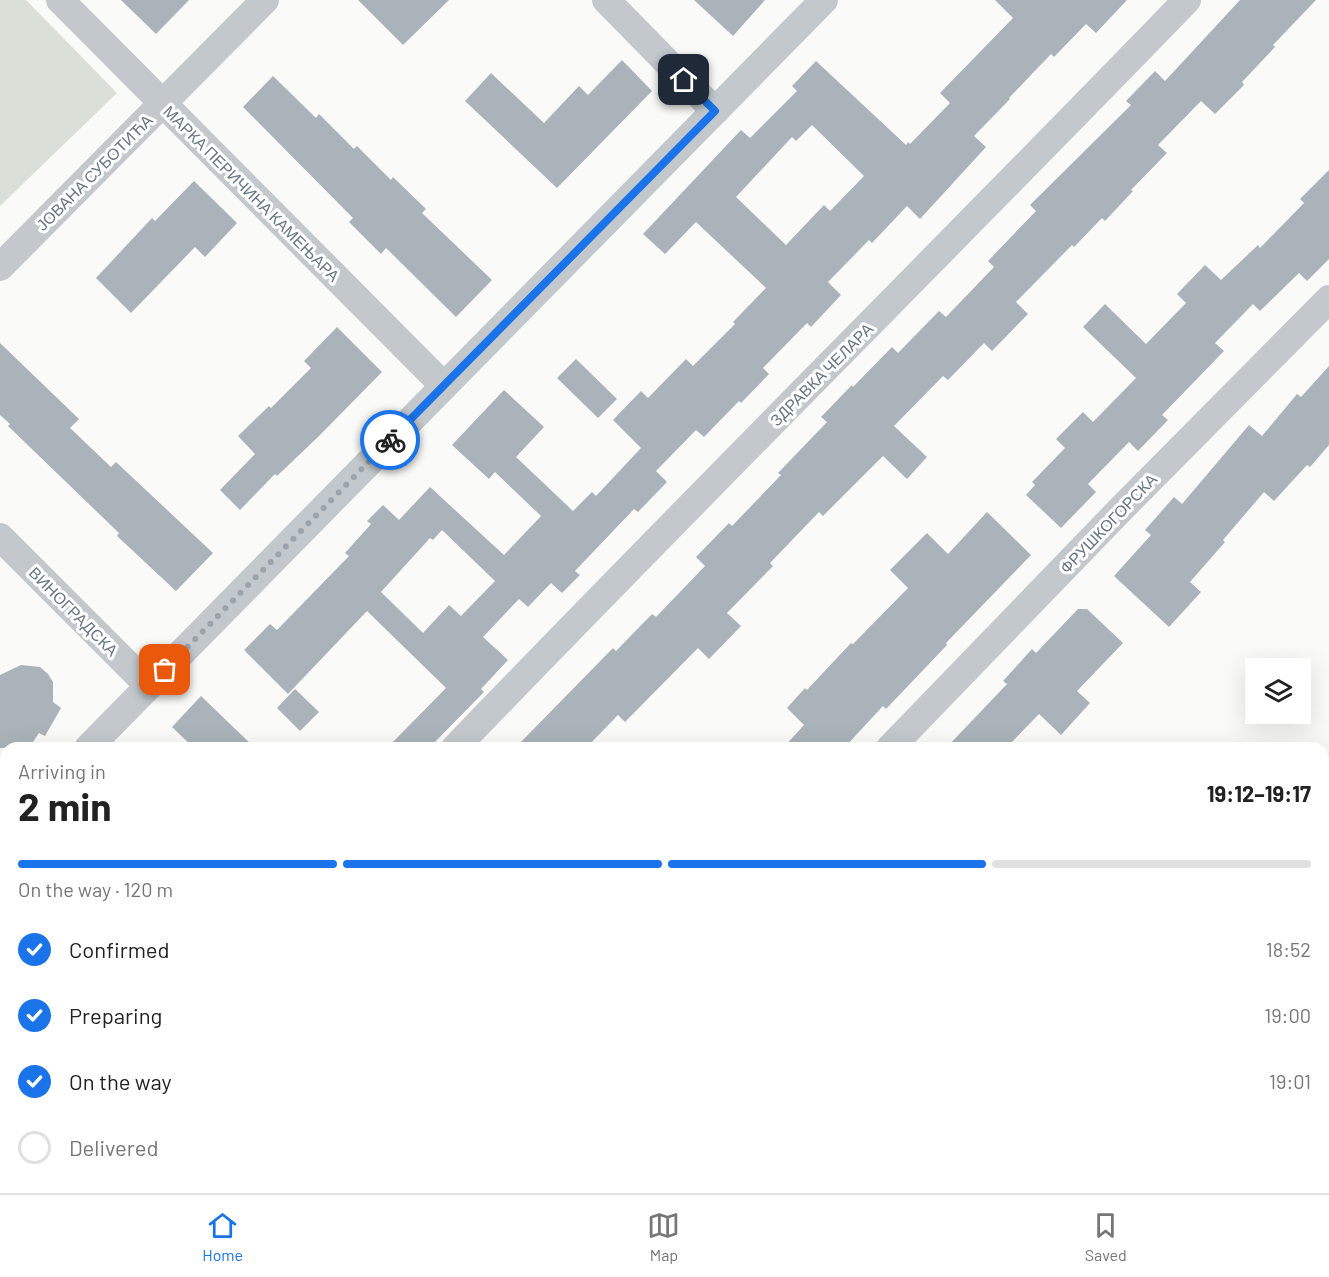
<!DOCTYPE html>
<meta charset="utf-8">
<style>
:root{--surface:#fff;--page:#f2f2f2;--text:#222;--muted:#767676;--line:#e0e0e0;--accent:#1a73e8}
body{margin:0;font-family:Barlow,sans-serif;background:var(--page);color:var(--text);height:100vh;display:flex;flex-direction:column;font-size:22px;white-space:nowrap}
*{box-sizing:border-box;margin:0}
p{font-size:20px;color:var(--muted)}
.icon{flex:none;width:33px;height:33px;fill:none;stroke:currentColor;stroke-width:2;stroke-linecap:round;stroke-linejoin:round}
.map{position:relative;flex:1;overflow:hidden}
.sheet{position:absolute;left:0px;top:742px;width:1329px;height:452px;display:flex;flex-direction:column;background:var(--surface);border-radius:18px 18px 0 0;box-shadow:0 6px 24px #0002}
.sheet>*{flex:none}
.buttons{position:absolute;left:1245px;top:658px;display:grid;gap:12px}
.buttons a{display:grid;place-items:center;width:66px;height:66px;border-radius:0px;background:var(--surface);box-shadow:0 6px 24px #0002;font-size:30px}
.pin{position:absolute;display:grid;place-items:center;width:51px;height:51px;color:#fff;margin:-26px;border-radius:12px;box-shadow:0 3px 9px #0006}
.courier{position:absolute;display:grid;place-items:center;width:60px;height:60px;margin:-30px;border:4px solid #1a73e8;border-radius:50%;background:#fff;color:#222;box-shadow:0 2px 8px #0007}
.head em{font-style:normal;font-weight:700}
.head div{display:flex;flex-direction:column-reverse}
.head{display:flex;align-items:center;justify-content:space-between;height:102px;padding:0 18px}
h1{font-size:39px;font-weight:700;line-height:45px}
.bar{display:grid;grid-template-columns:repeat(4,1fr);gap:9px 6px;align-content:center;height:72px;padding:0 18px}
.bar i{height:8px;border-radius:4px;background:var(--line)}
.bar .active{background:var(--accent)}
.bar p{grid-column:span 4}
ol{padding:0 18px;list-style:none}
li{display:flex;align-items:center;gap:18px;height:66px}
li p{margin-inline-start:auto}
li .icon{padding:6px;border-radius:50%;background:var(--accent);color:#fff;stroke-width:4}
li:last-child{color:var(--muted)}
li i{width:33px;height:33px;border:3px solid var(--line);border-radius:50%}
.menu{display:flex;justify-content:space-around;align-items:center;height:84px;border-top:2px solid var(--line);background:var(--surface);font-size:16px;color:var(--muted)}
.menu a{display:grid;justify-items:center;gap:3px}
.menu .active{color:var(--accent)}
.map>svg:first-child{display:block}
</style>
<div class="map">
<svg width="1329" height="1193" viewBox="0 0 1329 1193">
<rect width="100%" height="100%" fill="#fafaf8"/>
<polygon fill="#dadfd7" points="0,0 26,0 117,93 0,206"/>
<g fill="#aab3b9" fill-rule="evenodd">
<polygon points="121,0 189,0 156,34"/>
<polygon points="358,0 449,0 403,45"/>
<polygon points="694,0 765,0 733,36"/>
<path d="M995 0H1127L1096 33 1086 24 1054 57 1051 54 1009 98 1010 99 974 136 986 147 920 219 907 206 872 243 869 240 828 282 841 295 811 327 807 323 763 368 769 374 741 403 739 401 704 437 696 430 656 471 667 482 638 512 634 509 575 571 580 575 562 593 551 583 528 607 519 599 483 637 508 660 481 689 484 692 429 748H387L446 688 367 611 288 694 244 650 270 624 277 630 349 556 345 553 371 524 367 521 383 505 399 520 430 487 504 555 541 516 495 472 489 479 452 445 504 390 544 427 516 457 573 511 592 492 596 496 641 448 613 420 641 391 648 398 686 359 693 366 735 324 733 322 766 288 696 222 665 254 643 234 741 130 750 138 797 91 792 86 816 61 906 145 908 142 910 144 950 103 940 93 1013 18ZM812 125 864 176 830 211 824 205 786 245 736 197 792 137 796 141ZM442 530 495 581 461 616 449 605 423 633 381 592 430 538 433 540Z"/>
<polygon points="1240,0 1316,0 1273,45 1275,47 1242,82 1244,85 1215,114 1201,101 1158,145 1167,153 1131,190 1133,191 1105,221 1102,218 1074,247 1072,245 1016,302 1028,314 992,351 984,343 948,380 943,376 894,426 927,457 907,479 883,456 823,516 819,512 770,563 773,566 727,613 741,626 709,659 698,648 625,722 618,715 586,748 515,748 613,648 616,651 652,614 656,617 705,566 696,557 729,523 732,526 781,475 778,473 827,422 821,417 852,385 853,387 892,347 898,353 939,311 946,317 994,267 988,261 1036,211 1030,205 1131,105 1126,101 1155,71 1165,81"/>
<polygon points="622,60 652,91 557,188 465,101 491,73 544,123 579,86 588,95"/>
<polygon points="273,76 316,118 319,114 354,149 357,146 391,180 393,177 426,209 422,213 492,280 456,317 386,248 381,254 349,222 353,218 243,107"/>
<polygon points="1329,170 1329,259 1307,281 1299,273 1260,311 1253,304 1215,343 1224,351 1162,415 1168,420 1138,451 1129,442 1088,484 1096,492 1061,528 1026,495 1035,485 1032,482 1065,448 1056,439 1083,412 1093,422 1136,378 1083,327 1105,304 1146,344 1186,303 1177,294 1205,265 1221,280 1258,245 1260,248 1304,203 1300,199"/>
<polygon points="194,181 237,223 205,257 195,247 131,313 96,278 152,218 155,221"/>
<polygon points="337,327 382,372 318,437 277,476 275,474 240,510 220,490 255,454 238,436 269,406 271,408 311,368 304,361"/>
<polygon points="0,343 79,419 70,428 111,467 116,462 213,553 176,591 117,536 119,533 8,426 10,424 0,415"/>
<polygon points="576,359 617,399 598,418 557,378"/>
<polygon points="1329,366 1329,445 1310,467 1307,465 1274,501 1264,492 1223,540 1225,542 1190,582 1201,592 1169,627 1114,576 1151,535 1145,530 1174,497 1182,504 1249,425 1262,436 1297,394 1301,397"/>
<polygon points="987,512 1031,555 946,643 947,645 886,709 883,706 844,748 783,748 804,725 787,708 805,688 807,690 851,643 853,644 908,588 890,570 927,533 948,554"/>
<polygon points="1078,609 1087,609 1123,643 1077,691 1090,703 1061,735 1039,714 1006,748 946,748 1007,684 1003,681 1032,649 1036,653"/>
<polygon points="21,665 40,667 48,674 53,682 53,702 61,708 45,736 39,733 29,748 0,748 0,675"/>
<polygon points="295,689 319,712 300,731 277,708"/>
<polygon points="201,696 255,748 194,748 172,727"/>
</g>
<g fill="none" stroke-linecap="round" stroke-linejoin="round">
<g stroke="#c3c8cc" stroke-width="28">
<polyline points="60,0 444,386"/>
<polyline points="606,0 715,111"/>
<polyline points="0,267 265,0"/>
<polyline points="0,537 149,686"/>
<polyline points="88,748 824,0"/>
<path d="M455 748C696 497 944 251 1187 0"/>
<polyline points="890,748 1121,509 1329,299"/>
<polyline points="0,838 6,832"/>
<polyline points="1323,874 1329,867"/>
<polyline points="670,1188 675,1193"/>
<polyline points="1102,1188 1107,1193"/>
<polyline points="27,1193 32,1188"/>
<polyline points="457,1193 462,1188"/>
</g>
</g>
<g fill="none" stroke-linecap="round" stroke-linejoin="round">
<polyline stroke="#99a4ac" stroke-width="6" stroke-dasharray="0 10.8" points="165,670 390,440"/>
<polyline stroke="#1a73e8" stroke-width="8" points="390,440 715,111 684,80"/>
</g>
<g text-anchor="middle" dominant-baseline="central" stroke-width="6" stroke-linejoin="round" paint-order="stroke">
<g font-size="16" fill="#657683" stroke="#fff">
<text transform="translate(94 172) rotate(-45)">ЈОВАНА СУБОТИЋА</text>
<text transform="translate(252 193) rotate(45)">МАРКА ПЕРИЧИНА КАМЕЊАРА</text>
<text transform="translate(821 374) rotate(-45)">ЗДРАВКА ЧЕЛАРА</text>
<text transform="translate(1108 523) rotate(-46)">ФРУШКОГОРСКА</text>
<text transform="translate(74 611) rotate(45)">ВИНОГРАДСКА</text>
</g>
</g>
</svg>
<div class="buttons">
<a><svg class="icon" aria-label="layers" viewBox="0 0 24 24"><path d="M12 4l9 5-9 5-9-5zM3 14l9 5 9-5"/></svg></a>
</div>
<div class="pin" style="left:165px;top:670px;background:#ea580c"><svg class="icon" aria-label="bag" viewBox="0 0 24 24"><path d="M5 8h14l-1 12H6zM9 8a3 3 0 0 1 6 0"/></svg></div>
<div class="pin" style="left:684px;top:80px;background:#1f2937"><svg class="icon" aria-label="home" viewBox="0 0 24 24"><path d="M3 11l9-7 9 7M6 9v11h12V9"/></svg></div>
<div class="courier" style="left:390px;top:440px"><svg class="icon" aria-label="bike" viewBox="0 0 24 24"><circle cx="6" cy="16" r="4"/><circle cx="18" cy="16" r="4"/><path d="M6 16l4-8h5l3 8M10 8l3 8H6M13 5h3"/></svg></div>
<section class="sheet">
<div class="head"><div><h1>2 min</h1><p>Arriving in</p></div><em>19:12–19:17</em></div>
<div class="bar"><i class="active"></i><i class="active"></i><i class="active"></i><i></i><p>On the way · 120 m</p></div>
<ol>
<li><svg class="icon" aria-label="check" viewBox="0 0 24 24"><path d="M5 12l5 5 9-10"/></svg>Confirmed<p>18:52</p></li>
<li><svg class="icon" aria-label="check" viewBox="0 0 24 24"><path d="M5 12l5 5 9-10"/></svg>Preparing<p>19:00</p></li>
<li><svg class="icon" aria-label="check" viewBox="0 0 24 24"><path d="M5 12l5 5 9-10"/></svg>On the way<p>19:01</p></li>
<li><i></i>Delivered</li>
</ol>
</section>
</div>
<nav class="menu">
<a class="active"><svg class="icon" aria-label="home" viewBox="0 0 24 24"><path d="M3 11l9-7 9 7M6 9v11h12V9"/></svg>Home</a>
<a><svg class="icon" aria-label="map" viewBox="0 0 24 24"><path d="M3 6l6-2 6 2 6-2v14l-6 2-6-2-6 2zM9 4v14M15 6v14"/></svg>Map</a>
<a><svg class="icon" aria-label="saved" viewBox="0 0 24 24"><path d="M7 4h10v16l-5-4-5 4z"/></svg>Saved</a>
</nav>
